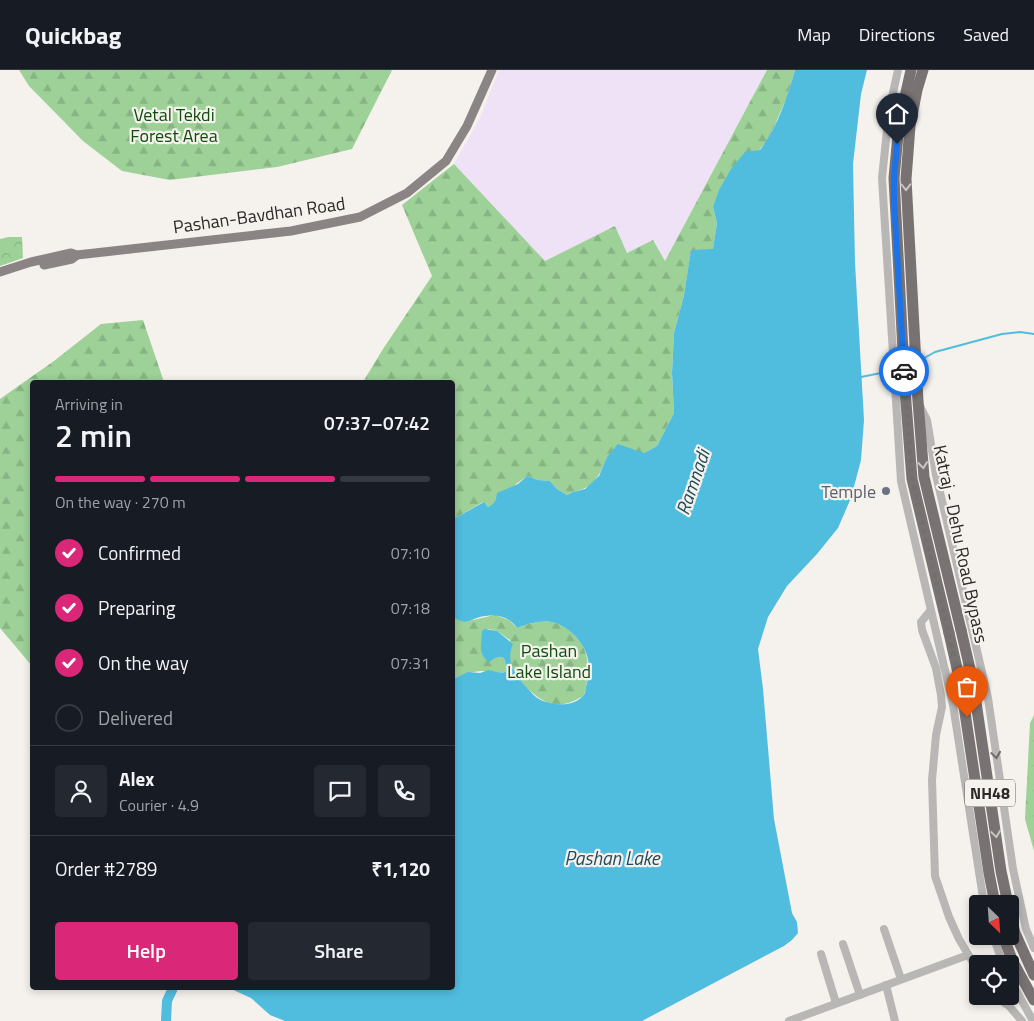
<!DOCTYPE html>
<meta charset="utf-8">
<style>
:root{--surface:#171b24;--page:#242831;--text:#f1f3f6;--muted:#9ea1a6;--line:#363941;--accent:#db2777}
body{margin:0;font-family:"Titillium Web",sans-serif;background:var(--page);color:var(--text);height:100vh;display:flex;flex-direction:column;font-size:19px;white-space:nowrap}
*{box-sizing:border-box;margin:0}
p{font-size:16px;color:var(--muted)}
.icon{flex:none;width:28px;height:28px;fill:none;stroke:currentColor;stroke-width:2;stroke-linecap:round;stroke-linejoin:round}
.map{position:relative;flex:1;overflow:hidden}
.sheet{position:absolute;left:30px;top:310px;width:425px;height:610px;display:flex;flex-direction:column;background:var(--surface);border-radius:5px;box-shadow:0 2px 8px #0003}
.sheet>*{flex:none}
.needle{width:32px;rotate:155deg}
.fabs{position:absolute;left:969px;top:825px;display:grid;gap:10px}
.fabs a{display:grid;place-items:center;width:50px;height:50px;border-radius:5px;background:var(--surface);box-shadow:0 2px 8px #0003;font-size:25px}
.pin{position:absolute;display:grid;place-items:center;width:42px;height:42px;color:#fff;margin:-51px -21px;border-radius:50% 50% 50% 0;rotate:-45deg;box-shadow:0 0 5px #0007}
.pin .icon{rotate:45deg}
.courier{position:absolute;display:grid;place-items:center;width:50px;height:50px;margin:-25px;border:4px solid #1a73e8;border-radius:50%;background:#fff;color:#222;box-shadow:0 1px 6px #0007}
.headline em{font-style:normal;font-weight:600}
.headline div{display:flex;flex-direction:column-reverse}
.headline{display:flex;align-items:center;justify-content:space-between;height:85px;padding:0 25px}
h1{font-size:32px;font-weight:600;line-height:38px}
.bar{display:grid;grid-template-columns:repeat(4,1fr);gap:8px 5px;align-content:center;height:60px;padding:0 25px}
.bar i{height:6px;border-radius:4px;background:var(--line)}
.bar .active{background:var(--accent)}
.bar p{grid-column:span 4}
.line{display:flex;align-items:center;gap:12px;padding:0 25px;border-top:1px solid var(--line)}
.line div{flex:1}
.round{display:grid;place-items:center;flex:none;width:52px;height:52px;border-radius:5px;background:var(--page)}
ol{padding:0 25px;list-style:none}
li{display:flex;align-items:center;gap:15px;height:55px}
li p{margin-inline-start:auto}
li .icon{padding:5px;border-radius:50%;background:var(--accent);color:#fff;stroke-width:4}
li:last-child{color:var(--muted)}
li i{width:28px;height:28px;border:2px solid var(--line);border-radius:50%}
.button{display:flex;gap:10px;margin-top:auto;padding:10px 25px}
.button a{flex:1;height:58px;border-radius:5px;background:var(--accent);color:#fff;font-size:20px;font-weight:600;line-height:58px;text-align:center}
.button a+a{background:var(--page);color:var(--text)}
header{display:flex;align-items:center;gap:30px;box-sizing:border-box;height:70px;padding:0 25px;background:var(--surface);border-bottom:1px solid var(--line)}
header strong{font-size:24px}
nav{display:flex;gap:28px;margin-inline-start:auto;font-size:18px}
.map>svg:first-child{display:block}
</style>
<header>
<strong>Quickbag</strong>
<nav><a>Map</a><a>Directions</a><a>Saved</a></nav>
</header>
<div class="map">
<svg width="1034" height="951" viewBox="0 0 1034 951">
<defs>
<pattern id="forest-firs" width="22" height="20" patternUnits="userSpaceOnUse" patternTransform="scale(1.25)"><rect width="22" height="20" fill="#9dd198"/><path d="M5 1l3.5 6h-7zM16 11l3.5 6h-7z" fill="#87b483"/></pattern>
<pattern id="park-crowns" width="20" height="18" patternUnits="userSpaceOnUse" patternTransform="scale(1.25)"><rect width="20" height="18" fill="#9dd198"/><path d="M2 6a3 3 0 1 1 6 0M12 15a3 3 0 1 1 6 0" fill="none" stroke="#87b483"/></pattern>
</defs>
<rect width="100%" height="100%" fill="#f5f1ec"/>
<polygon fill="#efe2f6" points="499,0 767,0 665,191 627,183 615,157 545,191 454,94 480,48"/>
<g fill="url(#forest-firs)">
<polygon points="19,0 392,0 352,79 277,97 170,110 122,101 83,71 29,16"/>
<path d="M767 0H795L787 27 769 68 713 137 717 153 713 180 691 181 684 225 674 263 672 303 674 343 657 376 644 383 607 387C602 400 596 414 583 419 577 421 572 422 567 425L557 419 550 411 538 410 527 406 496 429 493 435 488 437 483 432 459 446 453 448 452 312H363L383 279 432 206 402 135 454 94 545 191 615 156 627 183 653 170 665 191Z"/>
<polygon points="143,250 164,312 32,312 32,596 0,558 0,329 54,291 101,254"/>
<path d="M495 545 509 550 517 558C528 554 543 549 555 553 581 561 592 586 587 611 586 616 586 621 583 626 559 641 544 635 525 616 520 610 515 604 512 597 508 589 511 579 510 570L497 561 489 559 482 561V573L495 588 502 587 505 590 506 601 503 603C484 599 470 601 453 609V547L464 552Z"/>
<polygon points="1034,645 1034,781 1025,749 1030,653"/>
</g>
<polygon fill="url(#park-crowns)" points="9,167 22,167 23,188 0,196 0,169"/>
<path fill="#50bddf" d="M795 0H867L861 24 853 94 855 193 864 350 861 390 851 428 838 458 817 484 787 516 768 547 758 579 763 619 774 749 792 843 797 852 798 863 792 870 784 876 642 951H285L270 945 251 928 229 918H452L453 609 468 602 480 603 488 600 503 603 506 601 505 590 502 587 495 588 489 592C477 584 482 573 482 561L485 559 497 561 513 574C505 592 516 606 528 619 531 622 535 627 539 629 552 636 576 638 585 623 586 615 589 607 589 600 590 579 574 559 555 553 543 549 528 554 517 558 508 545 494 544 480 547 475 548 469 552 464 552 460 551 456 549 453 547V448L459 446 484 432 488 437C495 434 496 430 497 423L518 414 527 406 538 410 550 411 557 419 567 425 573 422 585 419 599 406 607 387 618 374 644 383 657 376 674 343 672 303 674 263 684 225 691 180 713 179 717 153 713 137 719 120 731 99 745 82 760 80C778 56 787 28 795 0Z"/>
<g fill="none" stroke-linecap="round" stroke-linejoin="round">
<g stroke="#50bddf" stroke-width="2">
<polyline points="919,291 935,282 1002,264 1020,262 1034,264"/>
<polyline points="861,307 891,301"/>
</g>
<polyline stroke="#50bddf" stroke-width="10" points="166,951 167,931 173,918"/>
<g stroke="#b9b6b6" stroke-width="8">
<polyline points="898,0 889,41 882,108 901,411 953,635 984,834"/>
<polyline points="920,336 927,350 936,405 988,628 1013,799 1026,859 1034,878"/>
<polyline points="930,541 921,552 922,560 936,598 941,625 942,637 936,665 932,710 935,806 949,847 959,869 978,901"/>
<polyline points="884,859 901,909"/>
<polyline points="993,866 1003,894"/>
<polyline points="843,874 860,925"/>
<polyline points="821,884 836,933"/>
<polyline points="1010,909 1033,951"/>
<polyline points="886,915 895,951"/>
<polyline points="994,926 1009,936 1022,951"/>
<polyline points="789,951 968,885"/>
</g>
<g stroke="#8a8485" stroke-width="9">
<polyline points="44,195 72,189 77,185"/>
<polyline points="0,202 31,192 71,183 77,185 291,161 360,147 407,123 446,91 467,56 492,0"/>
</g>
<g stroke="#797273" stroke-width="11">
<polyline points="911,0 899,54 894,108 905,320 912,409 949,563"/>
<polyline points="923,0 917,20 910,56 906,109 918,331 924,407 961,560"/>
<polyline points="973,612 1001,801 1008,834"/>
<polyline points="961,616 989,803 995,834"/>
<polyline points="1010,842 1015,863 1034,905"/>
<polyline points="1003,866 1013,892 1034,930"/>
</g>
<g stroke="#797273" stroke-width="11">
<polyline points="961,560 973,612"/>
<polyline points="949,563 961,616"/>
</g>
</g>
<defs><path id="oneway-chevron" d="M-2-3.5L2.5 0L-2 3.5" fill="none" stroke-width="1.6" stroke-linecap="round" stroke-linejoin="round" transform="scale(1.25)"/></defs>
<g stroke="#cac5c2">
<use href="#oneway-chevron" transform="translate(906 117) rotate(89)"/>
<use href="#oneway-chevron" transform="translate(923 395) rotate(84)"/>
<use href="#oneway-chevron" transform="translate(996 764) rotate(82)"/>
</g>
<use stroke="#6b6968" href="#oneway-chevron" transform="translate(996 685) rotate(82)"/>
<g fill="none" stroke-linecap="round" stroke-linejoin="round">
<polyline stroke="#72706d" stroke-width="5" stroke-dasharray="0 9" points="904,301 912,409 961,616 967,647"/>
<polyline stroke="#1a73e8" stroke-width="6" points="897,74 894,108 894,130 904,301"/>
</g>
<circle fill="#6b7280" stroke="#f5f1ec" stroke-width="2" cx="886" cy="421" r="5"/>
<g text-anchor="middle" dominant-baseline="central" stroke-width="4.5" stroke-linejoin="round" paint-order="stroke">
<rect fill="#f5f1ec" stroke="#686663" stroke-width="1" x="965" y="709.5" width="50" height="27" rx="4"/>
<g font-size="16" font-weight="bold" fill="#2b2a28">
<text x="990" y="723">NH48</text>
</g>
<g font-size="18" fill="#104d0d" stroke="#f5f1ec">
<text x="174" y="44">Vetal Tekdi<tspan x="174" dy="21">Forest Area</tspan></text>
<text x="549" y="580">Pashan<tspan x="549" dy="21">Lake Island</tspan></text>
</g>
<g font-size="18" fill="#2b2a28" stroke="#f5f1ec">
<text transform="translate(259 145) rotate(-8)">Pashan-Bavdhan Road</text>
<text transform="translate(961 474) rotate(78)">Katraj - Dehu Road Bypass</text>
</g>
<g font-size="18" fill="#5b616d" stroke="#f5f1ec" text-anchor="end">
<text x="876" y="421">Temple</text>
</g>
<g font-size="19" font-style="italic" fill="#1f4d5c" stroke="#f5f1ec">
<text transform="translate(692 412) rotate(-71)">Ramnadi</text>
<text x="612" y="787">Pashan Lake</text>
</g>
</g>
</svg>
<div class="fabs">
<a><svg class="needle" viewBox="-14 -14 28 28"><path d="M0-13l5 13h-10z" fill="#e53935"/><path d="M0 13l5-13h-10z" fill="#9ea1a6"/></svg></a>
<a><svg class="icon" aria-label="locate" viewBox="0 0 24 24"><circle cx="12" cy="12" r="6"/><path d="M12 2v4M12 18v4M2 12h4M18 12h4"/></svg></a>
</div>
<div class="pin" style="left:967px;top:647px;background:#ea580c"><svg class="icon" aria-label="bag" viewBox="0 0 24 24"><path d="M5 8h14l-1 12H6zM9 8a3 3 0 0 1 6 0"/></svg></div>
<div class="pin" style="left:897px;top:74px;background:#1f2937"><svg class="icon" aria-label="home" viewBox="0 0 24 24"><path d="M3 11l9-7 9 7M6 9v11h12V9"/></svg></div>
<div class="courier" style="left:904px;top:301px"><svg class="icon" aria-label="car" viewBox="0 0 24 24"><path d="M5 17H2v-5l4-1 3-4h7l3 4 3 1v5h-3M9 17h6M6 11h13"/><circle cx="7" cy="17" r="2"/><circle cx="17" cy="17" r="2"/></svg></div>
<section class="sheet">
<div class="headline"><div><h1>2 min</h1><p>Arriving in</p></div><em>07:37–07:42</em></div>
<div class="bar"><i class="active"></i><i class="active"></i><i class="active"></i><i></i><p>On the way · 270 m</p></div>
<ol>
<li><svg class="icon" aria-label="check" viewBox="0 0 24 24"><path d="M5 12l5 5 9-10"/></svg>Confirmed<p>07:10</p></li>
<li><svg class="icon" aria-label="check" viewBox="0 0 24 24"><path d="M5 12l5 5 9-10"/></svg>Preparing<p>07:18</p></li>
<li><svg class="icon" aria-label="check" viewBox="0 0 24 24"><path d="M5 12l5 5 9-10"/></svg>On the way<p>07:31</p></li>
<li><i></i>Delivered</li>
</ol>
<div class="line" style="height:90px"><a class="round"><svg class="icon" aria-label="person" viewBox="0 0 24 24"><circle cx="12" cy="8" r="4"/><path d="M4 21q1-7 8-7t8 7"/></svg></a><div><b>Alex</b><p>Courier · 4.9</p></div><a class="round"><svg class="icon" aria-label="chat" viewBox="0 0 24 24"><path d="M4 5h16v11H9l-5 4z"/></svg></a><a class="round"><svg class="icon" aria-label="phone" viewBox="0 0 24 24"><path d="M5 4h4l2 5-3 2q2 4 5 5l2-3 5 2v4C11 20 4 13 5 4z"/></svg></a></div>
<div class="line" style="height:65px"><div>Order #2789</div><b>₹1,120</b></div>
<div class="button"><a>Help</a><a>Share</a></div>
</section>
</div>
